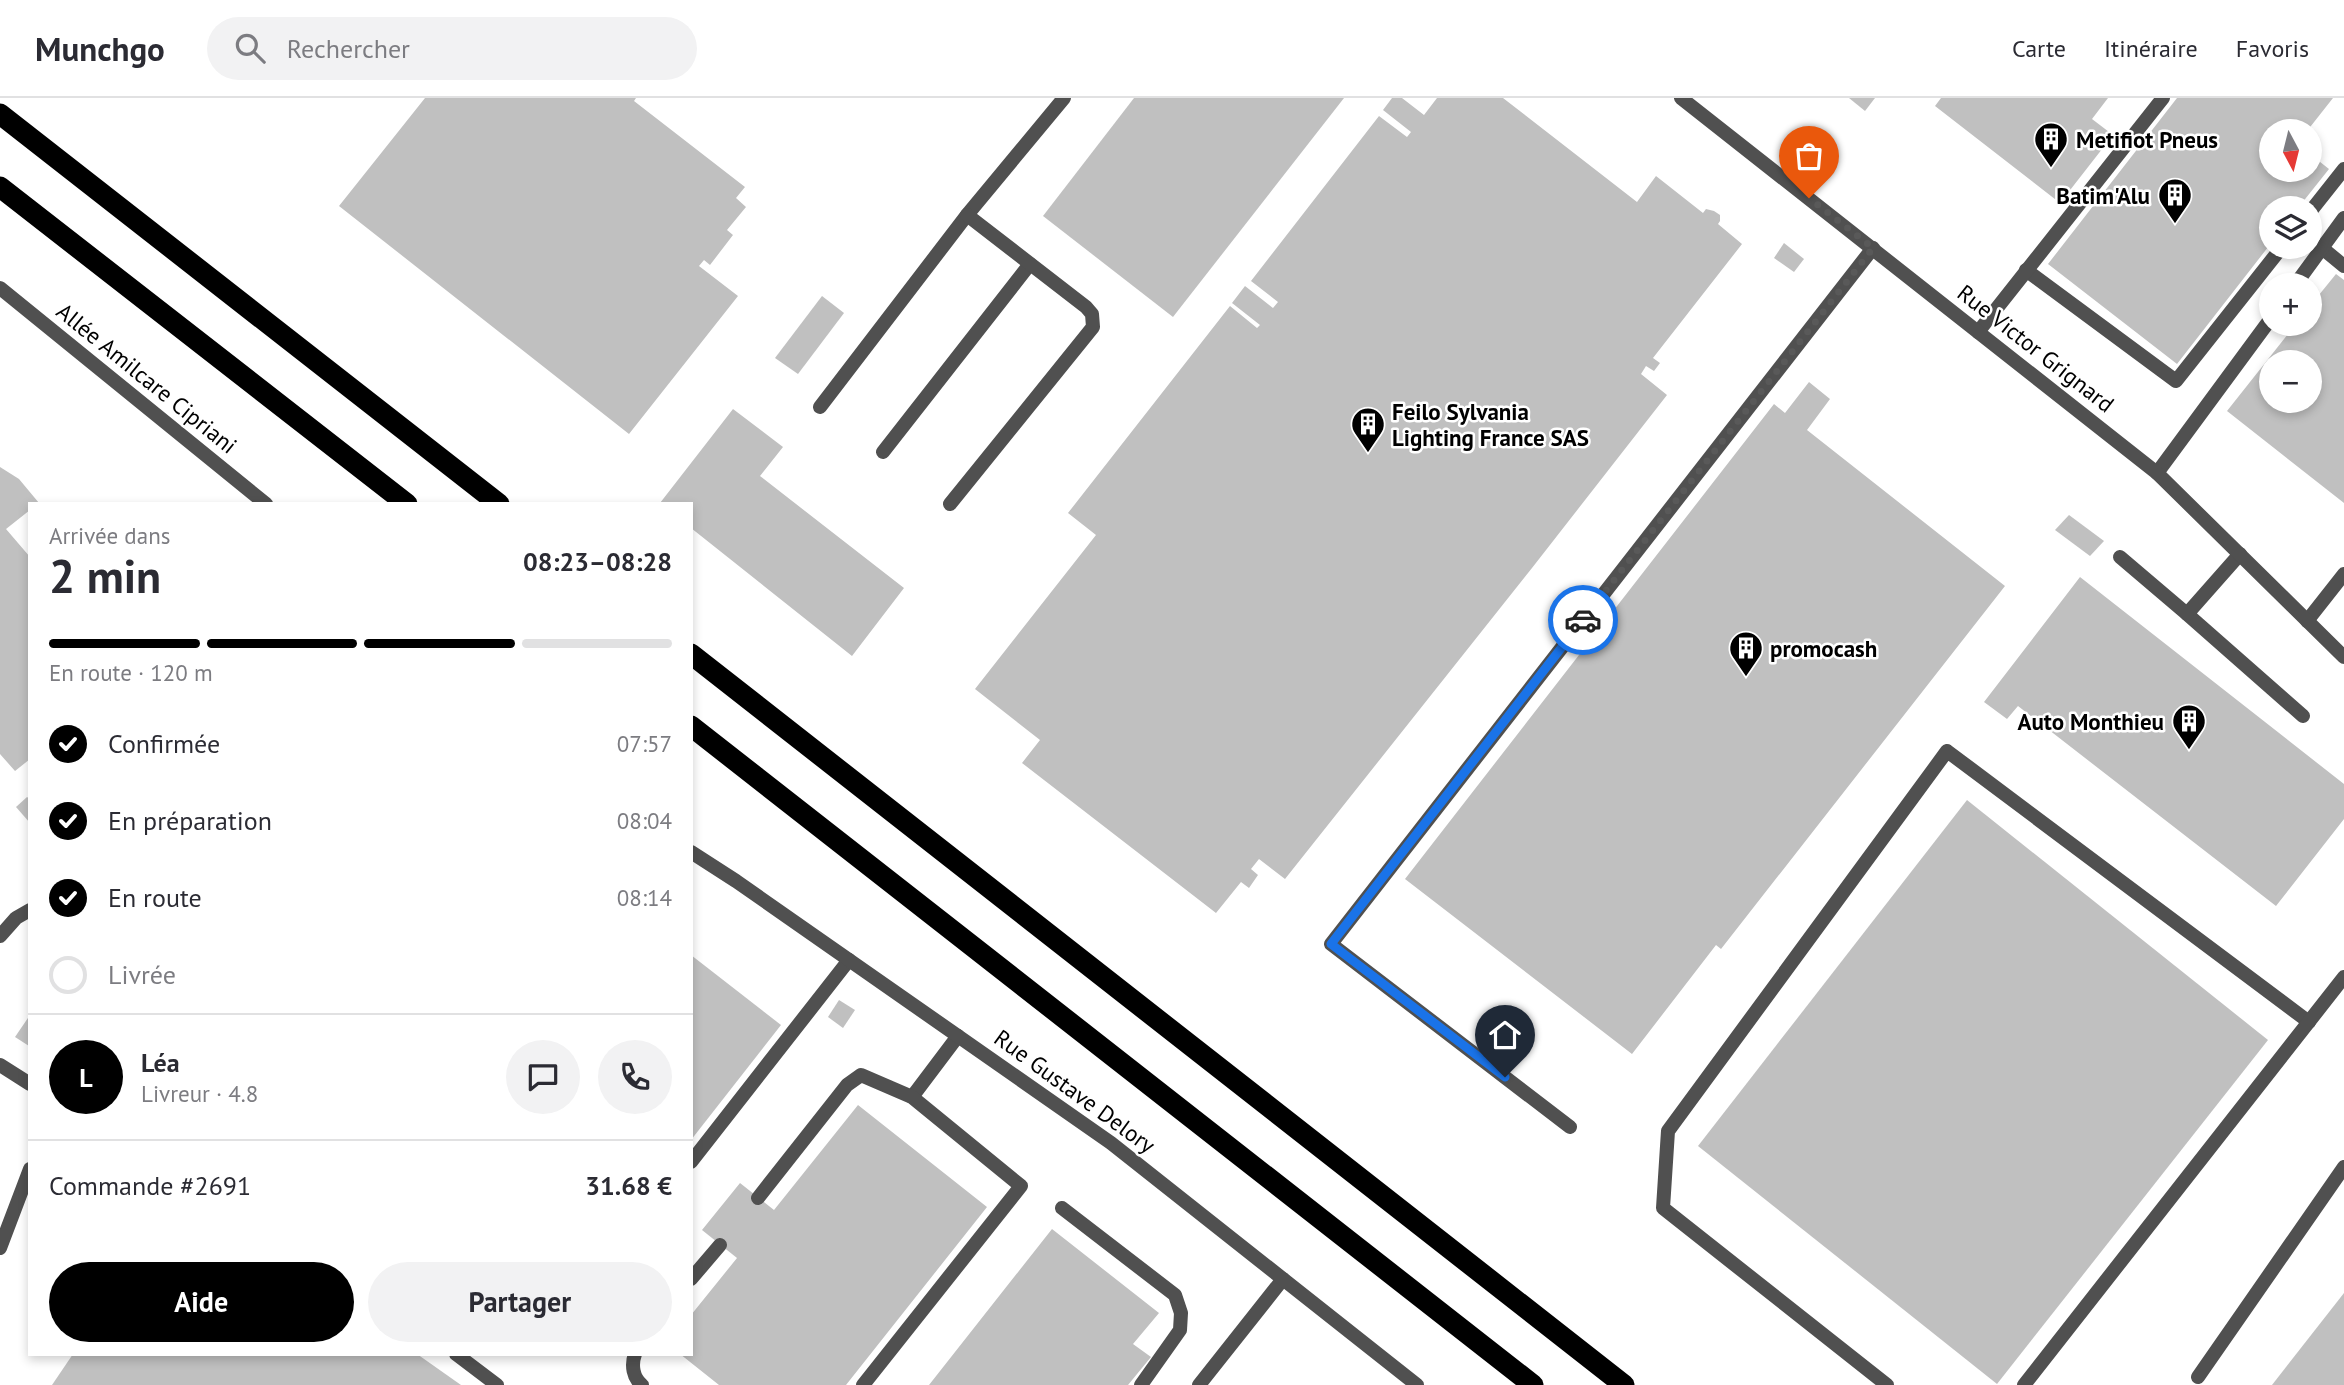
<!DOCTYPE html>
<html lang="fr">
<meta charset="utf-8">
<style>
:root{--surface:#fff;--page:#f2f2f3;--text:#2b2b33;--muted:#7c7c81;--line:#e1e1e2;--accent:#000}
body{margin:0;font-family:"PT Sans",sans-serif;background:var(--page);color:var(--text);height:100vh;display:flex;flex-direction:column;font-size:26px;white-space:nowrap}
*{box-sizing:border-box;margin:0}
p{font-size:23px;color:var(--muted)}
.icon{flex:none;width:38px;height:38px;fill:none;stroke:currentColor;stroke-width:2;stroke-linecap:round;stroke-linejoin:round}
.map{position:relative;flex:1;overflow:hidden}
.details{position:absolute;left:28px;top:404px;width:665px;height:854px;display:flex;flex-direction:column;background:var(--surface);border-radius:0px;box-shadow:0 4px 10px #0003}
.details>*{flex:none}
.needle{width:46px;rotate:173deg}
.fabs{position:absolute;left:2259px;top:21px;display:grid;gap:14px}
.fabs a{display:grid;place-items:center;width:63px;height:63px;border-radius:50%;background:var(--surface);box-shadow:0 4px 10px #0003;font-size:35px}
.pin{position:absolute;display:grid;place-items:center;width:60px;height:60px;color:#fff;margin:-72px -30px;border-radius:50% 50% 50% 0;rotate:-45deg;box-shadow:0 0 7px #0007}
.pin .icon{rotate:45deg}
.courier{position:absolute;display:grid;place-items:center;width:70px;height:70px;margin:-35px;border:5px solid #1a73e8;border-radius:50%;background:#fff;color:#222;box-shadow:0 2px 9px #0007}
.summary em{font-style:normal;font-weight:800}
.summary div{display:flex;flex-direction:column-reverse}
.summary{display:flex;align-items:center;justify-content:space-between;height:119px;padding:0 21px}
h1{font-size:46px;font-weight:800;line-height:52px}
.bar{display:grid;grid-template-columns:repeat(4,1fr);gap:10px 7px;align-content:center;height:84px;padding:0 21px}
.bar i{height:9px;border-radius:5px;background:var(--line)}
.bar .current{background:var(--accent)}
.bar p{grid-column:span 4}
.line{display:flex;align-items:center;gap:18px;padding:0 21px;border-top:2px solid var(--line)}
.line div{flex:1}
.round{display:grid;place-items:center;flex:none;width:74px;height:74px;border-radius:37px;background:var(--page)}
ol{padding:0 21px;list-style:none}
li{display:flex;align-items:center;gap:21px;height:77px}
li p{margin-inline-start:auto}
li .icon{padding:7px;border-radius:50%;background:var(--accent);color:#fff;stroke-width:4}
li:last-child{color:var(--muted)}
li i{width:38px;height:38px;border:4px solid var(--line);border-radius:50%}
.cta{display:flex;gap:14px;margin-top:auto;padding:14px 21px}
.cta a{flex:1;height:80px;border-radius:42px;background:var(--accent);color:#fff;font-size:28px;font-weight:800;line-height:80px;text-align:center}
.cta a+a{background:var(--page);color:var(--text)}
header{display:flex;align-items:center;gap:42px;box-sizing:border-box;height:98px;padding:0 35px;background:var(--surface);border-bottom:2px solid var(--line)}
header strong{font-size:33px}
nav{display:flex;gap:38px;margin-inline-start:auto;font-size:24px}
.search{width:490px;height:63px;background:var(--page);display:flex;align-items:center;gap:18px;box-sizing:border-box;padding:0 24px;border-radius:38px;color:var(--muted);font-size:26px}
.map>svg:first-child{display:block}
</style>
<header>
<strong>Munchgo</strong>
<div class="search"><svg class="icon" aria-label="search" viewBox="0 0 24 24"><circle cx="10" cy="10" r="6"/><path d="M15 15l6 6"/></svg>Rechercher</div>
<nav><a>Carte</a><a>Itinéraire</a><a>Favoris</a></nav>
</header>
<div class="map">
<svg width="2344" height="1287" viewBox="0 0 2344 1287">
<rect width="100%" height="100%" fill="#fff"/>
<g fill="#c0c0c0" fill-rule="evenodd">
<polygon points="425,0 636,0 634,3 745,89 736,100 746,109 727,132 733,137 710,167 704,162 699,168 738,198 629,336 339,108"/>
<polygon points="1134,0 1344,0 1173,219 1043,118"/>
<polygon points="1392,0 1402,0 1424,17 1437,0 1503,0 1637,104 1656,78 1703,115 1706,111 1714,113 1720,117 1720,123 1718,126 1742,146 1653,260 1660,265 1654,273 1646,268 1641,276 1667,297 1532,470 1285,781 1259,761 1251,771 1258,777 1249,790 1241,784 1216,815 1022,665 1040,642 975,591 1096,437 1068,415 1230,208 1257,230 1260,227 1232,205 1245,188 1273,210 1278,204 1251,183 1379,18 1407,39 1411,34 1383,12"/>
<polygon points="1849,0 1875,0 1865,13"/>
<polygon points="1941,0 2108,0 2092,21 2113,37 2060,105 1935,8"/>
<polygon points="2177,0 2333,0 2307,33 2272,33 2272,72 2310,72 2310,56 2329,71 2298,110 2272,110 2272,144 2177,266 2048,166"/>
<polygon points="1784,145 1804,161 1794,174 1774,160"/>
<path d="M2336 176 2344 182V405L2227 313 2296 226H2310V208ZM2272 264H2310V303H2272Z"/>
<polygon points="822,198 844,215 798,276 775,260"/>
<polygon points="1809,284 1830,301 1807,332 2005,488 1721,851 1716,847 1632,956 1405,781 1774,306 1785,315"/>
<polygon points="733,311 783,349 760,378 904,490 852,558 691,430 691,406 660,405"/>
<polygon points="0,369 19,381 39,405 30,406 30,412 6,431 30,459 30,661 15,673 0,656"/>
<polygon points="2069,417 2104,443 2090,458 2055,432"/>
<polygon points="2080,479 2344,686 2344,721 2276,808 2018,608 2007,621 1984,604"/>
<polygon points="27,699 30,701 30,725 16,709"/>
<polygon points="1967,702 2268,942 1997,1286 1698,1048"/>
<polygon points="691,857 781,927 691,1042"/>
<polygon points="839,902 855,912 843,930 828,919"/>
<polygon points="30,917 30,947 29,948 15,939"/>
<polygon points="858,1007 987,1109 846,1287 719,1287 680,1256 691,1256 691,1217 737,1160 702,1132 740,1085 774,1112"/>
<polygon points="1052,1131 1159,1215 1133,1246 1151,1259 1128,1287 929,1287"/>
<polygon points="2344,1195 2344,1287 2272,1287"/>
<polygon points="73,1256 417,1256 461,1287 52,1287"/>
</g>
<g fill="none" stroke-linecap="round" stroke-linejoin="round">
<g stroke="#505050" stroke-width="14">
<polyline points="2310,114 2344,71"/>
<polyline points="2322,150 2344,168"/>
<polyline points="2026,172 2176,283 2282,149"/>
<polyline points="2295,187 2344,120"/>
<polyline points="1978,234 2163,0"/>
<polyline points="820,309 967,117 1064,0"/>
<polyline points="883,354 1030,166"/>
<polyline points="2157,375 2272,219"/>
<polyline points="950,406 1093,229 1092,216 1086,209 967,117"/>
<polyline points="2240,456 2187,516 2303,618"/>
<polyline points="2120,459 2187,516"/>
<polyline points="2307,523 2344,476"/>
<polyline points="0,967 30,986"/>
<polyline points="912,999 958,938"/>
<polyline points="1570,1029 1331,846 1873,150"/>
<polyline points="691,1064 849,862"/>
<polyline points="758,1100 847,987 861,977 912,999 1021,1088 863,1287"/>
<polyline points="1062,1110 1175,1197 1181,1215 1180,1232 1141,1287"/>
<polyline points="0,1150 30,1071"/>
<polyline points="691,1181 720,1147"/>
<polyline points="456,1256 497,1287"/>
<path d="M635 1256C631 1267 633 1280 642 1287"/>
<polyline points="2198,1279 2344,1069"/>
<polyline points="1199,1287 1283,1181"/>
<polyline points="1887,1287 1663,1110 1668,1033 1947,653 2309,924"/>
<polyline points="2024,1287 2344,879"/>
</g>
<g stroke="#505050" stroke-width="14">
<polyline points="1681,0 2157,375 2344,559"/>
<polyline points="0,190 266,406"/>
<polyline points="691,754 736,783 1111,1045 1417,1287"/>
<polyline points="0,838 16,820 30,812"/>
</g>
<g stroke="#000" stroke-width="21">
<polyline points="0,16 499,406"/>
<polyline points="0,89 407,406"/>
<polyline points="691,556 1624,1287"/>
<polyline points="691,628 1533,1287"/>
</g>
</g>
<g fill="none" stroke-linecap="round" stroke-linejoin="round">
<polyline stroke="#595959" stroke-width="7" stroke-dasharray="0 12.6" points="1583,522 1873,150 1809,100"/>
<polyline stroke="#1a73e8" stroke-width="9" points="1505,979 1331,846 1583,522"/>
</g>
<defs>
<g id="building-pin" transform="scale(1.75)"><path d="M0 17L-7.5 6A9.5 9.5 0 1 1 7.5 6Z" fill="#000" stroke="#fff"/><path d="M-4-6H4V6H1V3H-1V6H-4ZM-2.5-4.3h1.7v1.8h-1.7ZM.8-4.3h1.7v1.8H.8ZM-2.5-1h1.7V.8h-1.7ZM.8-1h1.7V.8H.8Z" fill="#fff"/></g>
</defs>
<g fill-rule="evenodd">
<use href="#building-pin" x="2051" y="41"/>
<use href="#building-pin" x="2175" y="97"/>
<use href="#building-pin" x="1368" y="326"/>
<use href="#building-pin" x="1746" y="550"/>
<use href="#building-pin" x="2189" y="623"/>
</g>
<g text-anchor="middle" dominant-baseline="central" stroke-width="5" stroke-linejoin="round" paint-order="stroke">
<g font-size="23" font-weight="bold" fill="#000" stroke="#fff" text-anchor="start">
<text x="2076" y="41">Metifiot Pneus</text>
<text x="2150" y="97" text-anchor="end">Batim'Alu</text>
<text x="1392" y="313">Feilo Sylvania<tspan x="1392" dy="26">Lighting France SAS</tspan></text>
<text x="1770" y="550">promocash</text>
<text x="2164" y="623" text-anchor="end">Auto Monthieu</text>
</g>
<g font-size="23" fill="#000" stroke="#fff">
<text transform="translate(2036 250) rotate(38)">Rue Victor Grignard</text>
<text transform="translate(147 280) rotate(39)">Allée Amilcare Cipriani</text>
<text transform="translate(1075 993) rotate(36)">Rue Gustave Delory</text>
</g>
</g>
</svg>
<div class="fabs">
<a><svg class="needle" viewBox="-14 -14 28 28"><path d="M0-13l5 13h-10z" fill="#e53935"/><path d="M0 13l5-13h-10z" fill="#7c7c81"/></svg></a>
<a><svg class="icon" aria-label="layers" viewBox="0 0 24 24"><path d="M12 4l9 5-9 5-9-5zM3 14l9 5 9-5"/></svg></a>
<a>+</a>
<a>−</a>
</div>
<div class="pin" style="left:1809px;top:100px;background:#ea580c"><svg class="icon" aria-label="bag" viewBox="0 0 24 24"><path d="M5 8h14l-1 12H6zM9 8a3 3 0 0 1 6 0"/></svg></div>
<div class="pin" style="left:1505px;top:979px;background:#1f2937"><svg class="icon" aria-label="home" viewBox="0 0 24 24"><path d="M3 11l9-7 9 7M6 9v11h12V9"/></svg></div>
<div class="courier" style="left:1583px;top:522px"><svg class="icon" aria-label="car" viewBox="0 0 24 24"><path d="M5 17H2v-5l4-1 3-4h7l3 4 3 1v5h-3M9 17h6M6 11h13"/><circle cx="7" cy="17" r="2"/><circle cx="17" cy="17" r="2"/></svg></div>
<section class="details">
<div class="summary"><div><h1>2 min</h1><p>Arrivée dans</p></div><em>08:23–08:28</em></div>
<div class="bar"><i class="current"></i><i class="current"></i><i class="current"></i><i></i><p>En route · 120 m</p></div>
<ol>
<li><svg class="icon" aria-label="check" viewBox="0 0 24 24"><path d="M5 12l5 5 9-10"/></svg>Confirmée<p>07:57</p></li>
<li><svg class="icon" aria-label="check" viewBox="0 0 24 24"><path d="M5 12l5 5 9-10"/></svg>En préparation<p>08:04</p></li>
<li><svg class="icon" aria-label="check" viewBox="0 0 24 24"><path d="M5 12l5 5 9-10"/></svg>En route<p>08:14</p></li>
<li><i></i>Livrée</li>
</ol>
<div class="line" style="height:126px"><b class="round" style="background:var(--accent);color:#fff">L</b><div><b>Léa</b><p>Livreur · 4.8</p></div><a class="round"><svg class="icon" aria-label="chat" viewBox="0 0 24 24"><path d="M4 5h16v11H9l-5 4z"/></svg></a><a class="round"><svg class="icon" aria-label="phone" viewBox="0 0 24 24"><path d="M5 4h4l2 5-3 2q2 4 5 5l2-3 5 2v4C11 20 4 13 5 4z"/></svg></a></div>
<div class="line" style="height:91px"><div>Commande #2691</div><b>31.68 €</b></div>
<div class="cta"><a>Aide</a><a>Partager</a></div>
</section>
</div>
